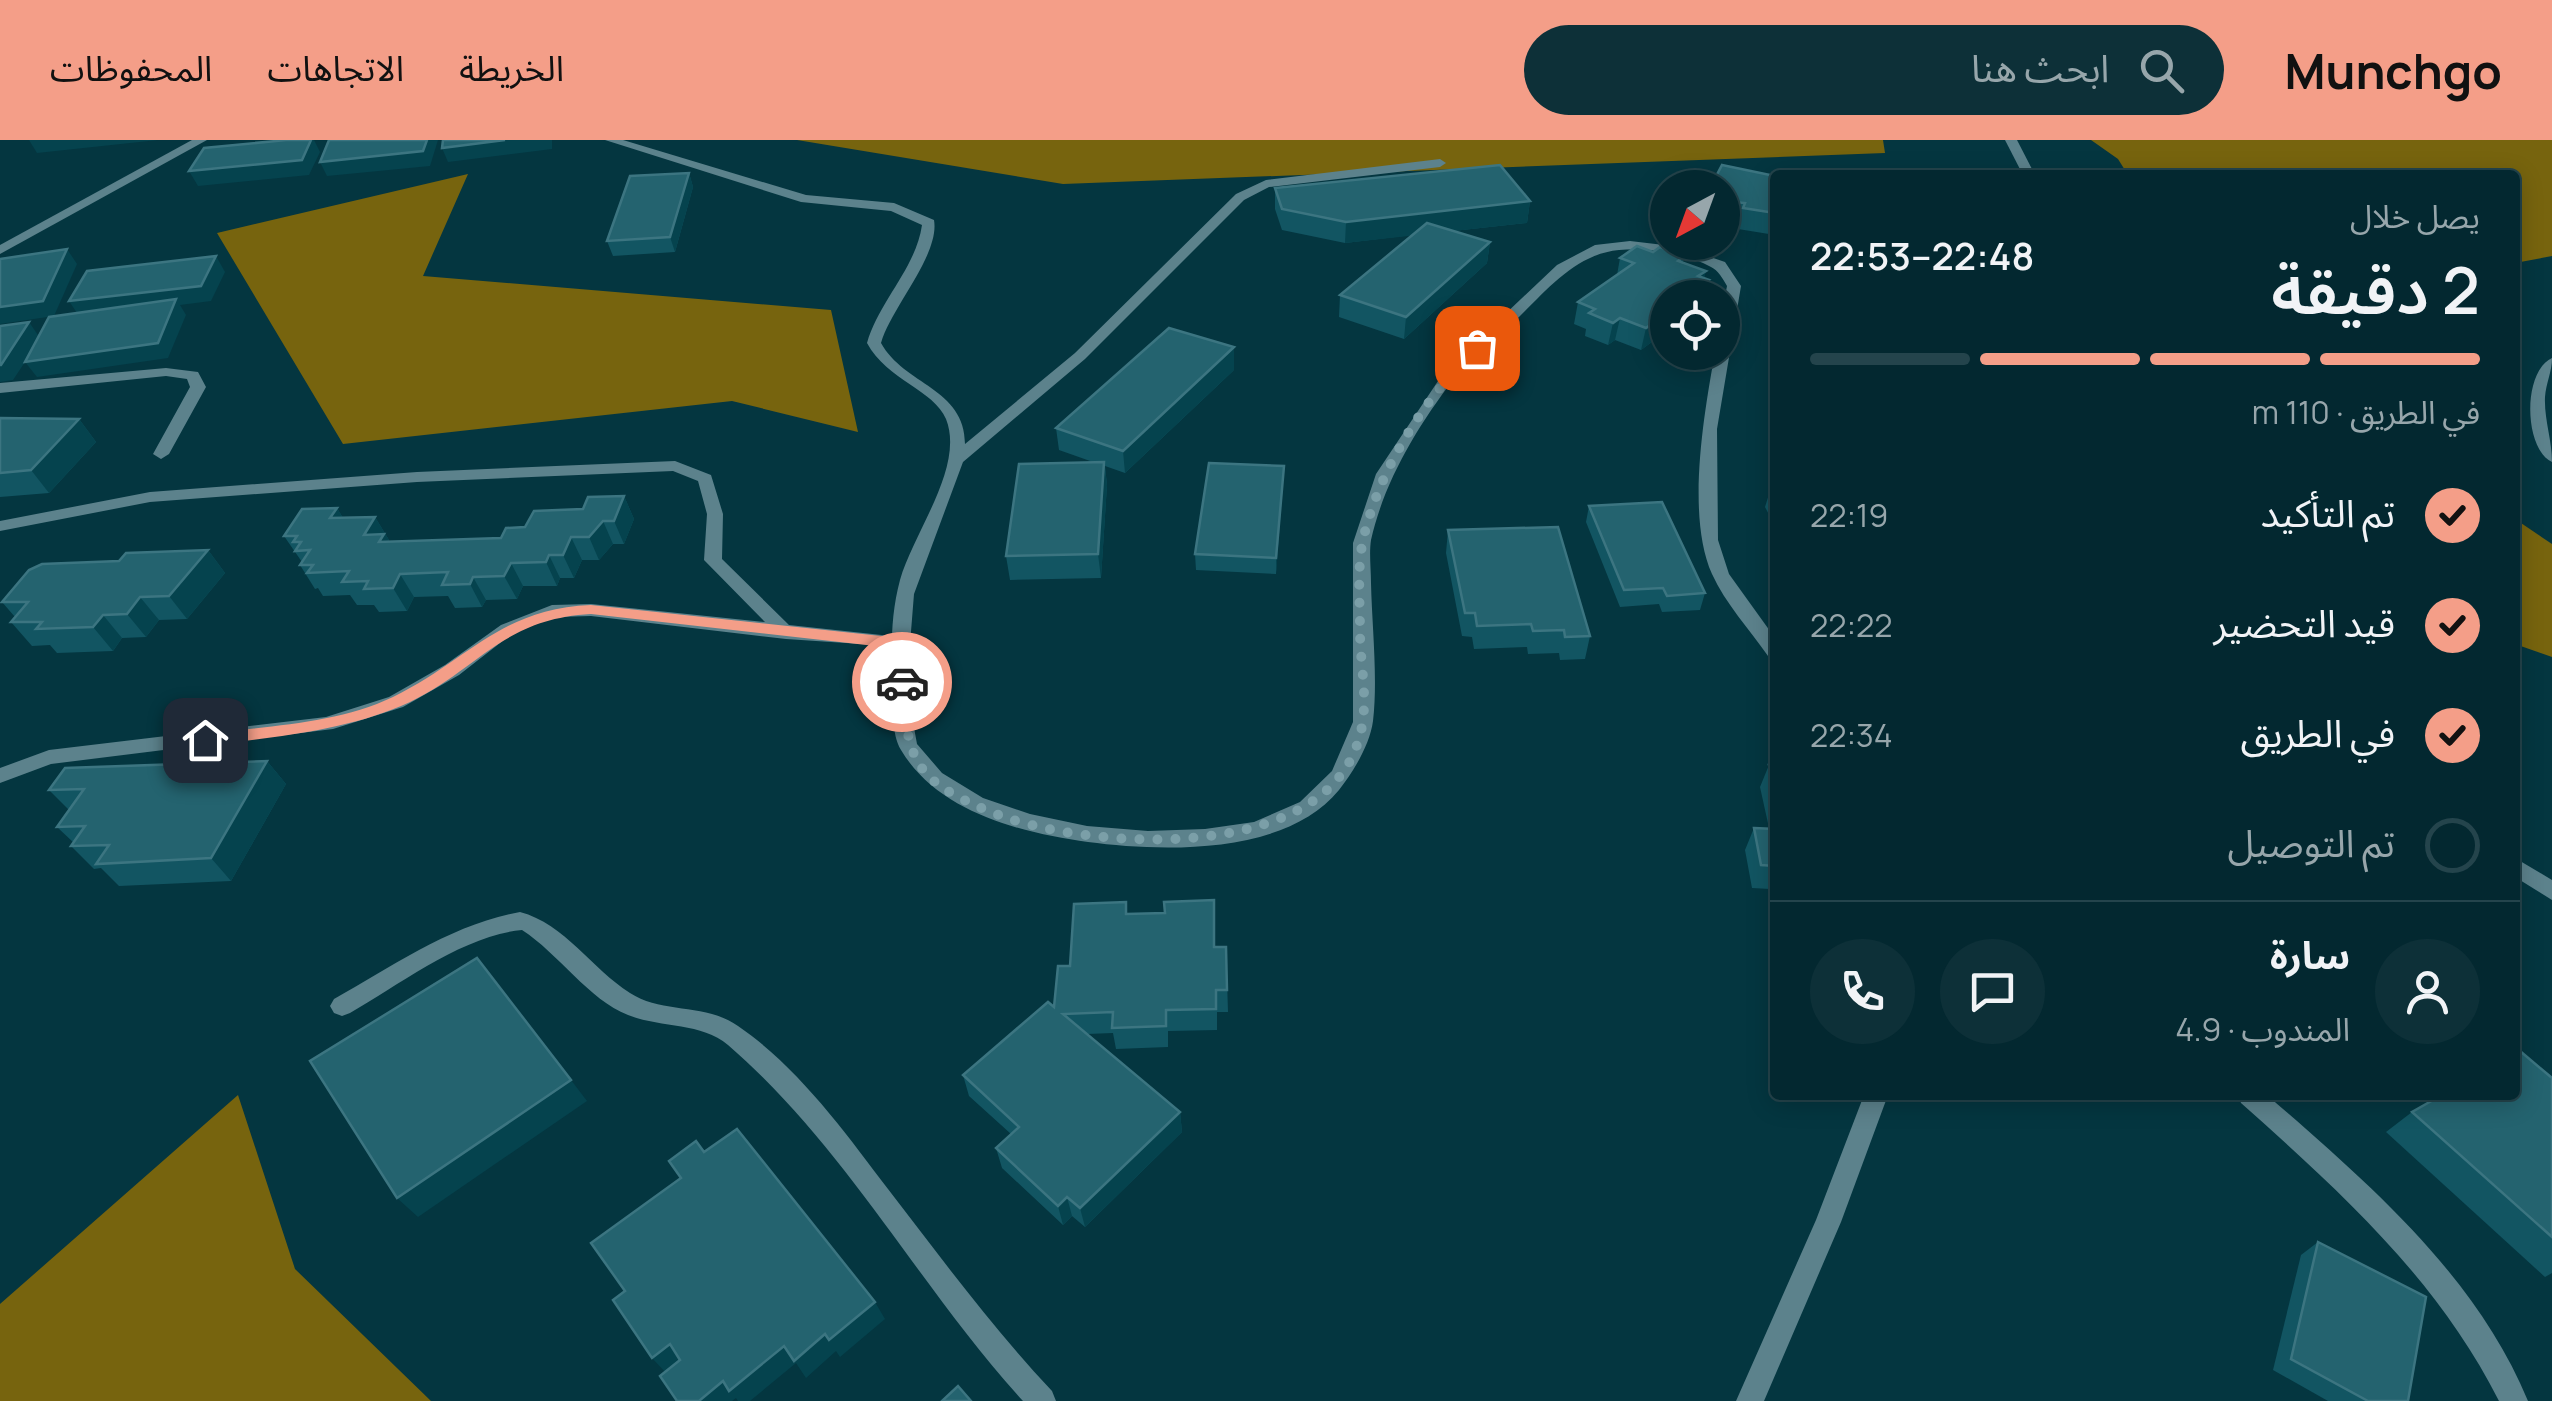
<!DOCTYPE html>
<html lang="ar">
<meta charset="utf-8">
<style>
:root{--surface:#032830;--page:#0d3038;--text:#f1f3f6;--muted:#97a6ab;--line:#24444c;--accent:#f49e88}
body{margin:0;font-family:Manrope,"Noto Sans Arabic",sans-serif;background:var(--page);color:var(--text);direction:rtl;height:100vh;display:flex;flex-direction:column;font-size:38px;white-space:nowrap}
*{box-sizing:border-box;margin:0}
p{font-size:32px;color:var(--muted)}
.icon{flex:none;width:55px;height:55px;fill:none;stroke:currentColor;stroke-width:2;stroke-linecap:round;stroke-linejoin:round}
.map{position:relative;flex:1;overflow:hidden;direction:ltr}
.panel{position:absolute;left:1770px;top:30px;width:750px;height:930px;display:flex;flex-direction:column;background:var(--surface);border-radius:10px;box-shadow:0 5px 25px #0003,0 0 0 2px var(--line);direction:rtl}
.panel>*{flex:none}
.needle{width:65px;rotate:221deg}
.buttons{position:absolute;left:1650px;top:30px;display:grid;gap:20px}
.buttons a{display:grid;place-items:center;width:90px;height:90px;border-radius:50%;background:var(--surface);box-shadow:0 5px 25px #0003,0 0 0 2px var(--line);font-size:50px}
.pin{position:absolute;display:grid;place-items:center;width:85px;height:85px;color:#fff;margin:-42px;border-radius:20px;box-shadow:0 5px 15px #0006}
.courier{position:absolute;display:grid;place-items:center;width:100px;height:100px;margin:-50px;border:8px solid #f49e88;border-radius:50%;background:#fff;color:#222;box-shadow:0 2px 12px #0007}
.headline em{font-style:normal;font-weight:600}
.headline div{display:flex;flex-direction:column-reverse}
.headline{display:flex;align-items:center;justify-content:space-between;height:170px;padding:0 40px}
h1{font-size:65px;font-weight:600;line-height:75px}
.bar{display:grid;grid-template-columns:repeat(4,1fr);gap:15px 10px;align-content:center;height:120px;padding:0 40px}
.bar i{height:12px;border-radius:8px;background:var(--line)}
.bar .active{background:var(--accent)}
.bar p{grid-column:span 4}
.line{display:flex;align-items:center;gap:25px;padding:0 40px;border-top:2px solid var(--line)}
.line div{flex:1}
.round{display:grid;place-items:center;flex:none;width:105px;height:105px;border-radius:52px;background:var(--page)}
ol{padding:0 40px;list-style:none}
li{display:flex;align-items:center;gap:30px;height:110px}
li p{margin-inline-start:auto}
li .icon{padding:10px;border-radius:50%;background:var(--accent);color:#111;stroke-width:4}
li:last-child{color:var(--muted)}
li i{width:55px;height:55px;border:5px solid var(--line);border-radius:50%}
header{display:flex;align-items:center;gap:60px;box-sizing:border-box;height:140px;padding:0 50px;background:var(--accent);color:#111}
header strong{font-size:48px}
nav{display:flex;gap:55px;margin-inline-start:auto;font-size:35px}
.search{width:700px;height:90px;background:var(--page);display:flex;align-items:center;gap:25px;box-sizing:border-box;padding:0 35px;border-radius:55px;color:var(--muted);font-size:38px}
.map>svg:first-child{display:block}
</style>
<header>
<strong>Munchgo</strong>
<div class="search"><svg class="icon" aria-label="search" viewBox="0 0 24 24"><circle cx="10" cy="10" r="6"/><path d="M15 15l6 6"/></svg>ابحث هنا</div>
<nav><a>الخريطة</a><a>الاتجاهات</a><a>المحفوظات</a></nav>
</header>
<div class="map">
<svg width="2552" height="1261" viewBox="0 0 2552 1261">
<rect width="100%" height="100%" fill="#043640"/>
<g fill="#77640e">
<polygon points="797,0 1883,0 1885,13 1063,44"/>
<polygon points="2091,0 2552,0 2552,116 2515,123 2515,35 2128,35 2118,19"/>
<polygon points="468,34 423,136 831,170 858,292 732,261 343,304 217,93"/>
<polygon points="2515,379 2552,404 2552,517 2515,504"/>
<polygon points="238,955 295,1129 431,1261 0,1261 0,1164"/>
</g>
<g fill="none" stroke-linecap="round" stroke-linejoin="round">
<polygon fill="#5c828c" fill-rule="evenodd" points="675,321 711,335 723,374 722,419 789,485 900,497 906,499 909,503 906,507 786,499 591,476 554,477 513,493 459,535 403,567 333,589 51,624 0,643 0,628 49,610 326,577 389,557 445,525 501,485 552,465 591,464 765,482 704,420 707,374 698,341 673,331 417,342 150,362 0,391 0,381 150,352 417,332"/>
<g fill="#5c828c" fill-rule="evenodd">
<polygon points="192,0 207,0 0,114 0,105"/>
<path d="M605 0H623L806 55 894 63 934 80C940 115 892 166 881 203 904 245 965 248 965 304L1075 213 1236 54 1266 40 1440 19 1446 23 1440 27 1269 47 1244 60 1085 219 963 322 914 454 910 504 913 582 917 604 942 633 983 658 1030 674 1087 686 1148 691 1205 689 1254 682 1300 662 1332 631 1353 582V403L1376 334 1444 232 1557 125 1595 105 1630 101 1681 107 1725 122 1741 146 1717 289 1718 400 1729 434 1775 498V518L1768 516C1750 490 1725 463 1712 434 1686 376 1704 274 1715 212H1722V172L1727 146C1723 139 1718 130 1711 127 1686 113 1648 107 1619 110 1575 114 1545 152 1515 181 1495 200 1470 218 1453 240 1417 287 1384 342 1371 400 1369 413 1371 429 1371 443 1372 486 1378 538 1373 581 1370 604 1354 631 1339 650 1286 715 1165 712 1088 702 1021 693 938 672 901 610 891 593 894 570 893 551 891 514 890 477 900 440 913 393 965 327 946 279 934 250 887 240 867 203 879 161 916 128 922 85L891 71 801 62Z"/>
<polygon points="2005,0 2017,0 2035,35 2023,35"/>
<path d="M2552 218C2552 232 2546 243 2545 257 2544 279 2552 300 2552 322 2524 309 2522 232 2552 218Z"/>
<polygon points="166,228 198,232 206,247 169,314 161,319 153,314 190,247 187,239 166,236 0,253 0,243"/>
<polygon points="2515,718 2552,740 2552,760 2515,737"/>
<path d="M520 772C565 784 592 829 630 853 662 874 706 863 738 886 798 927 845 992 888 1049 941 1118 992 1187 1052 1251L1056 1261H1023C919 1147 846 1007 728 905 701 882 660 888 628 875 589 860 558 813 522 790 464 795 400 844 350 873L342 876 334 873 330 866 334 859C393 826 452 784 520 772Z"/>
<polygon points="1864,955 1888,955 1841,1082 1764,1261 1736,1261 1816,1080"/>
<path d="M2238 955H2267C2368 1043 2476 1135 2528 1261H2499C2438 1140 2341 1052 2241 963Z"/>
</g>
</g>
<g fill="#125562">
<polygon points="689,33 693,47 675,112 613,116 607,101"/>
<polygon points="1775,36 1775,95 1738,89 1739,84 1722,82 1722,48"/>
<polygon points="1275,48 1530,61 1527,83 1453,91 1490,102 1487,123 1404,199 1339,177 1340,155 1412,95 1345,103 1282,90 1275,69"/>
<polygon points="1653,112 1685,116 1683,122 1706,131 1704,138 1709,140 1705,158 1668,158 1668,190 1641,210 1615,200 1608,205 1585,196 1586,189 1574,184 1578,162 1617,135 1620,118"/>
<polygon points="1234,230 1125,333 1105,326 1107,345 1101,438 1010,440 1006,416 1093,322 1059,310 1056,288"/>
<polygon points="0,278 79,279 96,302 49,353 0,357"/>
<polygon points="1283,342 1276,434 1196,430 1195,414"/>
<polygon points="1770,351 1775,351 1775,386 1765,367"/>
<polygon points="624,356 634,379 624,404 613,404 599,420 582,420 574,438 560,438 557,446 523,446 517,459 486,460 482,467 455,468 448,456 414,457 407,471 379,472 374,465 357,465 350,455 323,456 318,448 315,449 300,425 302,422 284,396 337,368 343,378 375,377 389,400 388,402 501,398 525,387"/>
<polygon points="1589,366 1705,453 1700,470 1662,472 1659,464 1620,467 1586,382"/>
<polygon points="1448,390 1590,496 1585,519 1560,520 1559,513 1528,514 1527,507 1474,509 1472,497 1462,496 1446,413"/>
<polygon points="208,410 225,433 187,479 159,480 146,497 122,498 113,511 57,513 50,505 32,506 11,482 15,477 2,462 119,421"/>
<polygon points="267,621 286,644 231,741 119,746 101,728 94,729 71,706 74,703 57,687 69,670 49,650"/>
<polygon points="1769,625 1775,625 1775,775 1770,749 1752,748 1745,710 1754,688 1769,688 1760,647"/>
<polygon points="1214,760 1215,807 1226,807 1228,872 1217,872 1217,890 1168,891 1168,907 1116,909 1113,893 1087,894 1180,972 1182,992 1085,1087 1072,1076 1063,1085 1002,1028 996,1008 1011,994 969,956 963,935 1054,867 1070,826 1128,774 1165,773"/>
<polygon points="2552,938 2552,1133 2545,1137 2386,992 2412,972"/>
<polygon points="2318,1102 2408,1261 2328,1261 2273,1230 2301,1115"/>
</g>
<g fill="#05434e">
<polygon points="29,0 158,0 37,13"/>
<polygon points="311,0 314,0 320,12 309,35 198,46 189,31"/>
<polygon points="427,0 438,0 430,26 327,36 320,22"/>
<polygon points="505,0 552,0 552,9 448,22 442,8"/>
<polygon points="689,33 693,47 675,112 670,97"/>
<polygon points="1530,61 1527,83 1345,103 1346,82"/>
<polygon points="1490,102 1487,123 1404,199 1406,177"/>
<polygon points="67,109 77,124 54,176 0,184 0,167"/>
<polygon points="216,116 225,132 211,161 180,165 186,175 168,218 37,237 25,222 13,240 0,242 0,225 29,182 40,198 79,176 69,161"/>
<polygon points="1706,131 1702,145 1709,140 1705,158 1686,158 1698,136"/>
<polygon points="1668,172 1668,190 1641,210 1646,188"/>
<polygon points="1620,178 1615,200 1608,205 1613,183"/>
<polygon points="1234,207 1234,230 1125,333 1123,311"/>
<polygon points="79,279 96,302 49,353 31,330"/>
<polygon points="1104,322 1107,345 1101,438 1098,414"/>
<polygon points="1284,326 1283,342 1276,434 1276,418"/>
<polygon points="624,356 634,379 624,404 614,381"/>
<polygon points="337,368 351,391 330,378"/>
<polygon points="375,377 389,400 388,402 397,418 364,395"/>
<polygon points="603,381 613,404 599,420 589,397"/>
<polygon points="571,397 582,420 574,438 563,415"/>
<polygon points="208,410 225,433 187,479 169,456"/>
<polygon points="549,415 560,438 557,446 546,422"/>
<polygon points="511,423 523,446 517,459 504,436"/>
<polygon points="400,434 414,457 407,471 393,448"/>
<polygon points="473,437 486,460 482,467 470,444"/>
<polygon points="140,457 159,480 146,497 127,474"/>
<polygon points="103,475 122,498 113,511 93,487"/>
<polygon points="267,621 286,644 231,741 211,718"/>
<polygon points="571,940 587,961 418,1077 397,1058"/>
<polygon points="1180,972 1182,992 1085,1087 1080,1068"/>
<polygon points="1067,1057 1072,1076 1063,1085 1058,1066"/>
<polygon points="875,1162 885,1179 840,1217 836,1211 806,1238 796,1223 750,1261 738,1261 736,1258 732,1261 699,1261 723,1241 784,1206 825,1194"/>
<polygon points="670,1204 685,1221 668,1235 652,1218"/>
</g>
<g fill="#24636f" stroke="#3c7581" stroke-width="2.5">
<polygon points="286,0 311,0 302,20 189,31 204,8"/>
<polygon points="329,0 427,0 423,11 320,22"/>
<polygon points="443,0 505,0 442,8"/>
<polygon points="1500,25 1530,61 1346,82 1282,69 1275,48"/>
<polygon points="1722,25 1775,36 1775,73 1743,68 1745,63 1722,61 1722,48 1710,48"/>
<polygon points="689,33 670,97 607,101 630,36"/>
<polygon points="1427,83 1490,102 1406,177 1340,155"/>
<polygon points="1637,106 1653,112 1660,107 1685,116 1678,121 1706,131 1698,136 1709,140 1686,158 1668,158 1668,172 1646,188 1620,178 1613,183 1589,173 1595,169 1578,162 1634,123 1620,118"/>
<polygon points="67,109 43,161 0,167 0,119"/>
<polygon points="216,116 201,146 69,161 87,131"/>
<polygon points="176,159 158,203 25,222 49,177"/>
<polygon points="29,182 1,225 0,225 0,186"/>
<polygon points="1169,188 1234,207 1123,311 1056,288"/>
<polygon points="0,278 79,279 31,330 0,333"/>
<polygon points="1104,322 1098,414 1006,416 1019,324"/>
<polygon points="1209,323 1284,326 1276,418 1195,414"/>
<polygon points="624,356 614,381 603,381 589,397 571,397 563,415 549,415 546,422 511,423 504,436 473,437 470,444 442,445 448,432 400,434 393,448 364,449 368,441 342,442 349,431 307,433 313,425 300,425 310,410 295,411 301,402 293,402 297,396 284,396 302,369 337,368 330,378 375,377 364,395 384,394 379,402 501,398 506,388 525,387 534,371 583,369 588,357"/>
<polygon points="1662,362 1705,453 1667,456 1663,448 1624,450 1589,366"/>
<polygon points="1558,387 1590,496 1565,497 1564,490 1533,491 1531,484 1477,486 1475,473 1465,473 1448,390"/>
<polygon points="208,410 169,456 140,457 127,474 103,475 93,487 36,489 42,482 11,482 28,462 2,462 29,430 42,424 119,421 126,413"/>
<polygon points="267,621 211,718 96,724 109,705 71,706 85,686 57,687 84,649 49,650 65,628"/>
<polygon points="1769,625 1775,625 1775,650"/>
<polygon points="1754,688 1775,689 1775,726 1761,725"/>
<polygon points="1214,760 1214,807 1226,807 1227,850 1216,850 1216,869 1166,870 1166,886 1112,888 1113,872 1063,874 1180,972 1080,1068 1067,1057 1058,1066 996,1008 1019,987 963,935 1048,862 1054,867 1058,826 1070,826 1074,764 1126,762 1126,774 1165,773 1164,762"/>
<polygon points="477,818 571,940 397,1058 310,921"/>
<polygon points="2520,911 2552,938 2552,1097 2412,972 2442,955 2515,955 2515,914"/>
<polygon points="737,989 875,1162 829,1200 825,1194 794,1221 784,1206 729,1251 723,1241 699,1261 677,1261 660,1236 680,1220 670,1204 652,1218 613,1160 625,1151 591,1103 681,1038 669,1021 696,1001 704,1012"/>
<polygon points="2318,1102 2426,1157 2408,1261 2368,1261 2291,1219"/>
<polygon points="958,1246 971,1261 942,1261"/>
</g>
<path fill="#f49e88" d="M591 465 900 498 908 503 909 542 902 547 894 542 893 508 591 474C499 479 477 533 401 566 339 592 271 597 205 606L197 600 205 594C267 586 336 584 393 557 469 520 499 469 591 465Z"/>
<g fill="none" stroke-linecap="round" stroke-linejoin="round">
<path stroke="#7b9fa8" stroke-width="10" stroke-dasharray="0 18" d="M902 542C908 621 913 640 991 672 1083 710 1310 724 1355 610 1372 569 1360 532 1360 490 1360 462 1357 428 1363 400 1379 329 1425 257 1477 208"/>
</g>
</svg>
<div class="buttons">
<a><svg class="needle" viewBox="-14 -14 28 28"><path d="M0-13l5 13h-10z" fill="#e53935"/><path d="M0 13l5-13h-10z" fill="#97a6ab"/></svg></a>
<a><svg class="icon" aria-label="locate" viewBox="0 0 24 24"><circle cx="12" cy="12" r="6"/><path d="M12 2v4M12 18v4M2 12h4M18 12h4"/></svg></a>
</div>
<div class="pin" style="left:1477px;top:208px;background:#ea580c"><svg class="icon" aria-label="bag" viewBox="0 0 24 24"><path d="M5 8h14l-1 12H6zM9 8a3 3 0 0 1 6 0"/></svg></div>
<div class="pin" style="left:205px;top:600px;background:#1f2937"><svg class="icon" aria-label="home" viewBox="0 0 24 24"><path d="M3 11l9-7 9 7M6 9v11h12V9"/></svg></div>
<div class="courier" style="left:902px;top:542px"><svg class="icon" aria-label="car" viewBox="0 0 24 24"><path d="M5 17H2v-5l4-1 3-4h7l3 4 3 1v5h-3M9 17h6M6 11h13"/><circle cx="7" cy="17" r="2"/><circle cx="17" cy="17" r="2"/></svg></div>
<section class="panel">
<div class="headline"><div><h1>2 دقيقة</h1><p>يصل خلال</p></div><em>22:48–22:53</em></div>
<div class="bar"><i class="active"></i><i class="active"></i><i class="active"></i><i></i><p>في الطريق · 110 m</p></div>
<ol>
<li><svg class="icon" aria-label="check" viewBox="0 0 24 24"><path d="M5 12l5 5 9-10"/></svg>تم التأكيد<p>22:19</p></li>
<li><svg class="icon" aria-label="check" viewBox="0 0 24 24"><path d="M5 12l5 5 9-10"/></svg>قيد التحضير<p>22:22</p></li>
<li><svg class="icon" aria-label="check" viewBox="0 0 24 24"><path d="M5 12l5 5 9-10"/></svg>في الطريق<p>22:34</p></li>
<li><i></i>تم التوصيل</li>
</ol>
<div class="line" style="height:180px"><a class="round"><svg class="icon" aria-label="person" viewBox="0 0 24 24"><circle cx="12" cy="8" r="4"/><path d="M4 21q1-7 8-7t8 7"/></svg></a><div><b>سارة</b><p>المندوب · 4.9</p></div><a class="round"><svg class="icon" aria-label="chat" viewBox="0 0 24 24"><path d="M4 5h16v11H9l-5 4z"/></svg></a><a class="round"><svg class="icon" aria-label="phone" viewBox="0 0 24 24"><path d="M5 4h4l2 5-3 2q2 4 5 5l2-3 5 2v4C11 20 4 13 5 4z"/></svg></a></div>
</section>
</div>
